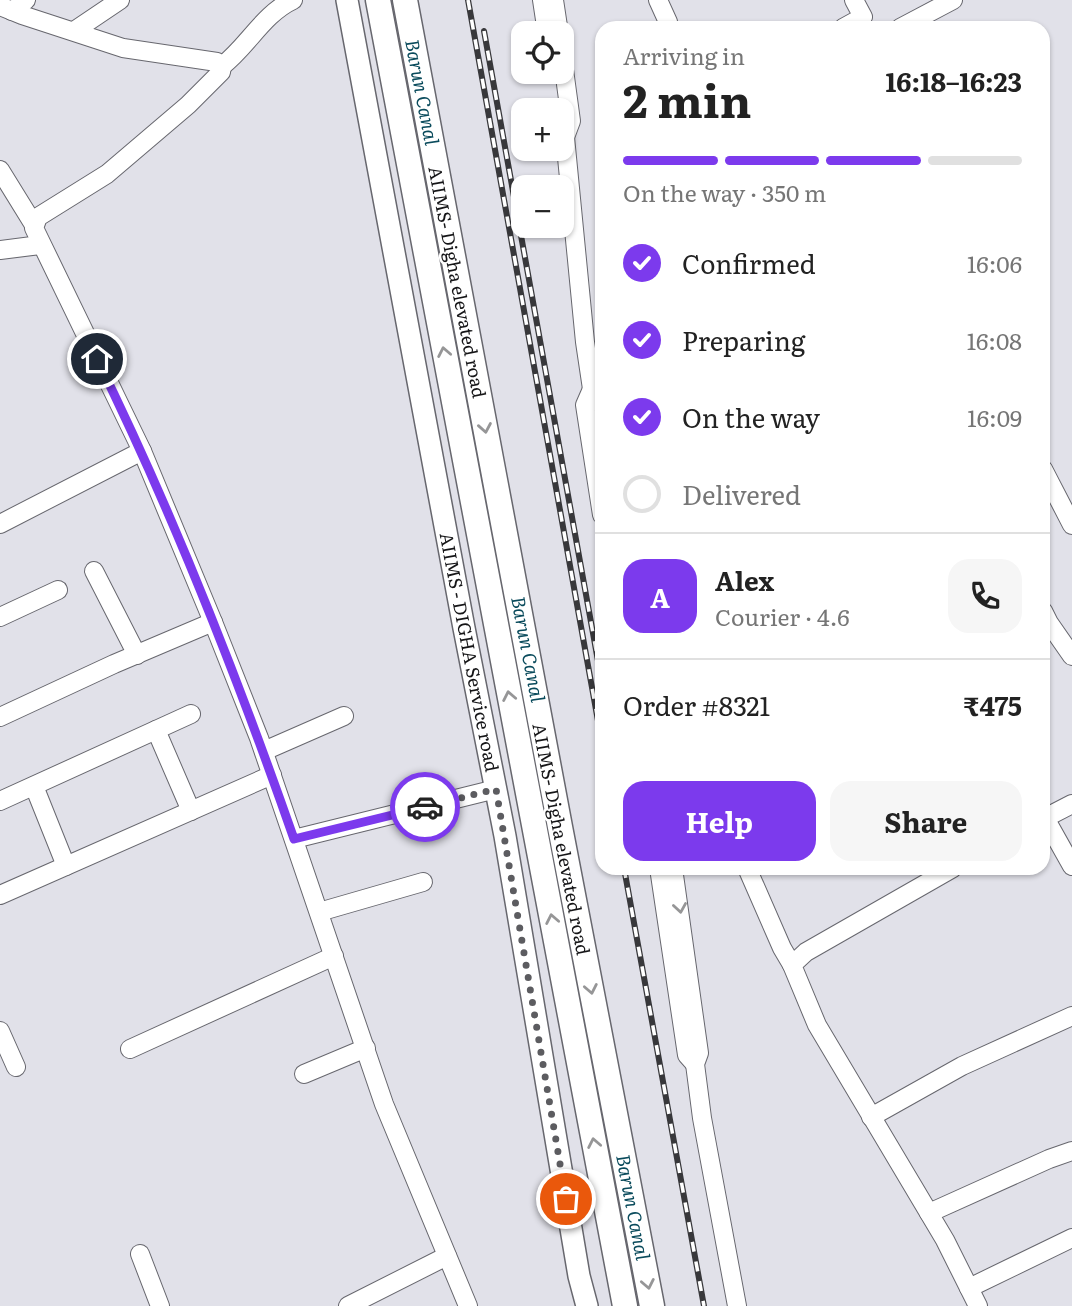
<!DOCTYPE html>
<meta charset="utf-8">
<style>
:root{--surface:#fff;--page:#f6f6f6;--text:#222;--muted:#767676;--line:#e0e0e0;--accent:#7c3aed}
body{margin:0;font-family:Literata,serif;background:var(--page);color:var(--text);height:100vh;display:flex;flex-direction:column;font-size:26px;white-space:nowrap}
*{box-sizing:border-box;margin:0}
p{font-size:23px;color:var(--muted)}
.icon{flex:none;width:38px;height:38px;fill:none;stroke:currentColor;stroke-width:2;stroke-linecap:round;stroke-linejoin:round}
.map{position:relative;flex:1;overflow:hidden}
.side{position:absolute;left:595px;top:21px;width:455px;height:854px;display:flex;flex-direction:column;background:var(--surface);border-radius:21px;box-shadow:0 2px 5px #0004}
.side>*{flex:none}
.buttons{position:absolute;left:511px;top:21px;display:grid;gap:14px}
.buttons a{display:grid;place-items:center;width:63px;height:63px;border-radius:14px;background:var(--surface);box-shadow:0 2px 5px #0004;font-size:35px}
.pin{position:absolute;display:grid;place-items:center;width:60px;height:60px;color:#fff;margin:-30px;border:4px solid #fff;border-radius:50%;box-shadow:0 2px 7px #0007}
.courier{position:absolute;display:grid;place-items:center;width:70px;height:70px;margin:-35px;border:5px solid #7c3aed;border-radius:50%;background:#fff;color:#222;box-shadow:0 2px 9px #0007}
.summary em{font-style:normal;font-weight:700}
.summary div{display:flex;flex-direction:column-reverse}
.summary{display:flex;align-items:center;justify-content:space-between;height:119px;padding:0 28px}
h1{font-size:46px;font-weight:700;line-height:52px}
.bar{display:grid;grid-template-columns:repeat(4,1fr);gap:10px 7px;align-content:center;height:84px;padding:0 28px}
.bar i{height:9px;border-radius:5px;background:var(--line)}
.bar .current{background:var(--accent)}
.bar p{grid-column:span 4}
.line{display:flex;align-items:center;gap:18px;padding:0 28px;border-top:2px solid var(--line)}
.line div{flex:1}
.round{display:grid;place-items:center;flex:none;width:74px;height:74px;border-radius:21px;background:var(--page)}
ol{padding:0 28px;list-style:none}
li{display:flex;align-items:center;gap:21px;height:77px}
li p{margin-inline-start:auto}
li .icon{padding:7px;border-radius:50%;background:var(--accent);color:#fff;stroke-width:4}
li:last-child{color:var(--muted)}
li i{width:38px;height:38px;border:4px solid var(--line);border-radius:50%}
.action{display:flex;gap:14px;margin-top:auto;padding:14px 28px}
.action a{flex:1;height:80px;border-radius:21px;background:var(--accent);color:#fff;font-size:28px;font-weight:700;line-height:80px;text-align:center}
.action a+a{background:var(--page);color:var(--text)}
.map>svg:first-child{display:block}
</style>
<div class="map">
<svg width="1072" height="1306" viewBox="0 0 1072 1306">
<rect width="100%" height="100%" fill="#e1e1e9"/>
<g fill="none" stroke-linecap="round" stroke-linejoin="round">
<g stroke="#67676e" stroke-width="20">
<g id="minor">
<polyline points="542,0 547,33"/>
<polyline points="554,0 559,33"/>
<polyline points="658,0 668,22"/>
<polyline points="0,6 22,15 123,48 217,62 222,66 221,72 188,105 107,174 38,217 34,228 142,451 213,622 259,738 384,1104 468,1306"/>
<polyline points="12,11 26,0"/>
<polyline points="843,28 863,17 854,0"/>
<polyline points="900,28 953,0"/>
<polyline points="74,31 120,0"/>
<polyline points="562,55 571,121 565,137 562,129"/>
<path d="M222 66C248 46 263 14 293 0"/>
<polyline points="565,137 585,342 592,389 601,402 602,406"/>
<polyline points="0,170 34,225"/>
<polyline points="0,250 40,245"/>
<polyline points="592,389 585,405 602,515"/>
<polyline points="1043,469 1072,525"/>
<polyline points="0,524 142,451"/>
<polyline points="94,571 137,655"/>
<polyline points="1043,611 1049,623 1072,656"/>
<polyline points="0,617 58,590"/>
<polyline points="0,717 114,664 213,622"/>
<polyline points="156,730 191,811"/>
<polyline points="264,751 344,716"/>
<polyline points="34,786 66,866"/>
<polyline points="0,801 191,714"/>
<polyline points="1045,818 1072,866"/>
<polyline points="1043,819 1072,804"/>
<polyline points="294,839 496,789"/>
<polyline points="659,868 687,1055 695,1064"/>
<polyline points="673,868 699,1053 695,1064 702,1118 737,1306"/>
<polyline points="747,868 782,948 792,965"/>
<polyline points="953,868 806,952 792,965 817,1025 945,1240 978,1306"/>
<polyline points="0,895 272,775"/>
<polyline points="319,912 423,882"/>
<polyline points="0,1031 16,1067"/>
<polyline points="130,1049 334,956"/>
<polyline points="304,1074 366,1048"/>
<polyline points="871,1117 962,1066 1072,1016"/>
<polyline points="929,1213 1049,1159 1072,1151"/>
<polyline points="140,1254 160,1306"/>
<polyline points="969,1288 1072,1238"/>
<polyline points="348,1306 447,1256"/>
</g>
</g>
<g stroke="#67676e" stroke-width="24">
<polyline id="major" points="347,0 464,628 505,836 579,1276 587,1306"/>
</g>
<g stroke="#67676e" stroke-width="27">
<g id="highway">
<polyline points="378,0 625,1306"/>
<polyline points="405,0 560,827 652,1306"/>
</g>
</g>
<use href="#minor" stroke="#fff" stroke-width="18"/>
<use href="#major" stroke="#fff" stroke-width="21"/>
<use href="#highway" stroke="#fff" stroke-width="24"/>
<g stroke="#38383b" stroke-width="6">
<g id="rail">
<polyline points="468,0 602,743"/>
<polyline points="484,31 602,683"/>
<polyline points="624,868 704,1306"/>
</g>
</g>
<use href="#rail" stroke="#fff" stroke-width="3.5" stroke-dasharray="10" stroke-linecap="butt"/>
</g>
<defs><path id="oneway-chevron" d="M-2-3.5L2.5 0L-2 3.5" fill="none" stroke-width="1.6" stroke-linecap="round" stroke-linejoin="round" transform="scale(1.75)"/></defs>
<g stroke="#969697">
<use href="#oneway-chevron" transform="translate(444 352) rotate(-101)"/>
<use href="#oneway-chevron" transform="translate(485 428) rotate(80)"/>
<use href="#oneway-chevron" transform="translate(509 696) rotate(-101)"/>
<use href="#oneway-chevron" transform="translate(680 908) rotate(81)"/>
<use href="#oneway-chevron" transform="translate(552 919) rotate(-101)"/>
<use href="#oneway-chevron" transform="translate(591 989) rotate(79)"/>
<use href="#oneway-chevron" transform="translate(594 1143) rotate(-101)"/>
<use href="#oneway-chevron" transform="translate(648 1284) rotate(79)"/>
</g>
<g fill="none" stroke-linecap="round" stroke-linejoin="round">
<polyline stroke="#5c5c60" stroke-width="7" stroke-dasharray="0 12.6" points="425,807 496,789 566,1199"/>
<path stroke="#7c3aed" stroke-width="9" d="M97 359C174 515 237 676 294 839L425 807"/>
</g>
<g text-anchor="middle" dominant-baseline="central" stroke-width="5" stroke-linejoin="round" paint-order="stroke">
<g font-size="18" fill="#151517" stroke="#fff">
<text transform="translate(458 282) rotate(79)">AIIMS- Digha elevated road</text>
<text transform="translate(470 652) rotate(79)">AIIMS - DIGHA Service road</text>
<text transform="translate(562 839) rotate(79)">AIIMS- Digha elevated road</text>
</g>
<g font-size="19" font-style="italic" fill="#0a4b5c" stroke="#fff">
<text transform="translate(423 92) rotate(79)">Barun Canal</text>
<text transform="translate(529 649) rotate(79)">Barun Canal</text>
<text transform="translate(634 1207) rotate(79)">Barun Canal</text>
</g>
</g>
</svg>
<div class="buttons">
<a><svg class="icon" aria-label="locate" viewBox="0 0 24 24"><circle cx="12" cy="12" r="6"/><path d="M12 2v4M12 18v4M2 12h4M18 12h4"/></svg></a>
<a>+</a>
<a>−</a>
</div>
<div class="pin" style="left:566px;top:1199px;background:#ea580c"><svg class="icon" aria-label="bag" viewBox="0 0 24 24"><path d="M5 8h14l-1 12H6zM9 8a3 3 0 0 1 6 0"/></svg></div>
<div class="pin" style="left:97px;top:359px;background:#1f2937"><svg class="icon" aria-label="home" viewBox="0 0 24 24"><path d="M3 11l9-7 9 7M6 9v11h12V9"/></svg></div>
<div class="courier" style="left:425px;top:807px"><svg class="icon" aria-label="car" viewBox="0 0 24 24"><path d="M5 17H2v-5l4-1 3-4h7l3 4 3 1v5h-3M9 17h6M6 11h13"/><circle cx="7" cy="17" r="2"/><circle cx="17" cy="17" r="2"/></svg></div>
<section class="side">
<div class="summary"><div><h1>2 min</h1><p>Arriving in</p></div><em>16:18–16:23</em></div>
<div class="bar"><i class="current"></i><i class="current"></i><i class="current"></i><i></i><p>On the way · 350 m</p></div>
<ol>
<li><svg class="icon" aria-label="check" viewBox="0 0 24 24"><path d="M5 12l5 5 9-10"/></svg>Confirmed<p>16:06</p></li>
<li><svg class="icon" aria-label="check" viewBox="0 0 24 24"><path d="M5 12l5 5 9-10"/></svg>Preparing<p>16:08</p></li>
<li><svg class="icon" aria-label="check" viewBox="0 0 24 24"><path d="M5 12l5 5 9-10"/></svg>On the way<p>16:09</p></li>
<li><i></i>Delivered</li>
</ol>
<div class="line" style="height:126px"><b class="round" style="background:var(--accent);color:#fff">A</b><div><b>Alex</b><p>Courier · 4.6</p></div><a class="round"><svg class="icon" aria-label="phone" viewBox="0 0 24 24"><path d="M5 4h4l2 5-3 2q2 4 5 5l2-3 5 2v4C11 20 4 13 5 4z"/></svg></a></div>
<div class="line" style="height:91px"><div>Order #8321</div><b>₹475</b></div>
<div class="action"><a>Help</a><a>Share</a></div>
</section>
</div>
